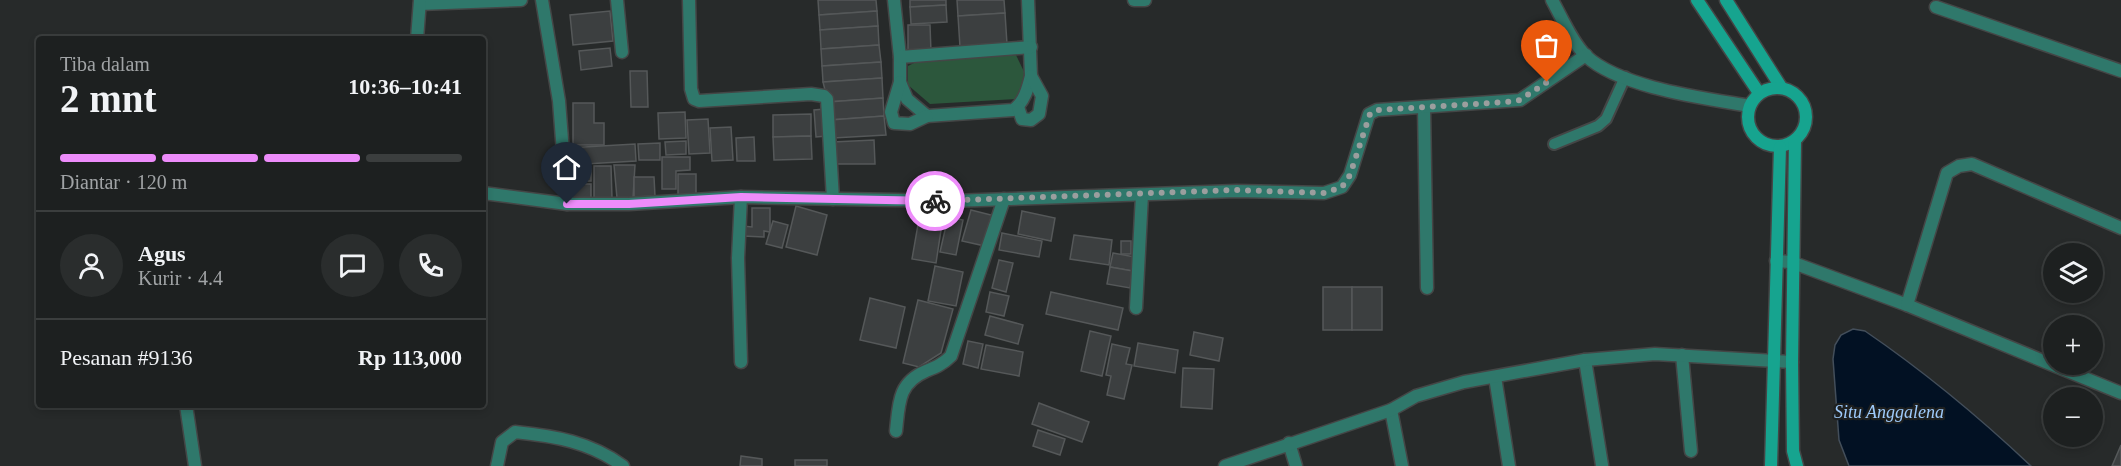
<!DOCTYPE html>
<html lang="id">
<meta charset="utf-8">
<style>
:root{--surface:#1d2020;--page:#2a2d2d;--text:#f1f3f6;--muted:#a0a3a5;--line:#3b3e3e;--accent:#ed8cfa}
body{margin:0;font-family:Georgia,serif;background:var(--page);color:var(--text);height:100vh;display:flex;flex-direction:column;font-size:22px;white-space:nowrap}
*{box-sizing:border-box;margin:0}
p{font-size:20px;color:var(--muted)}
.icon{flex:none;width:33px;height:33px;fill:none;stroke:currentColor;stroke-width:2;stroke-linecap:round;stroke-linejoin:round}
.map{position:relative;flex:1;overflow:hidden}
.sheet{position:absolute;left:36px;top:36px;width:450px;height:372px;display:flex;flex-direction:column;background:var(--surface);border-radius:6px;box-shadow:0 3px 9px #0003,0 0 0 2px var(--line)}
.sheet>*{flex:none}
.controls{position:absolute;left:2043px;top:243px;display:grid;gap:12px}
.controls a{display:grid;place-items:center;width:60px;height:60px;border-radius:50%;background:var(--surface);box-shadow:0 3px 9px #0003,0 0 0 2px var(--line);font-size:30px}
.pin{position:absolute;display:grid;place-items:center;width:51px;height:51px;color:#fff;margin:-62px -26px;border-radius:50% 50% 50% 0;rotate:-45deg;box-shadow:0 0 6px #0007}
.pin .icon{rotate:45deg}
.courier{position:absolute;display:grid;place-items:center;width:60px;height:60px;margin:-30px;border:4px solid #ed8cfa;border-radius:50%;background:#fff;color:#222;box-shadow:0 2px 8px #0007}
.summary em{font-style:normal;font-weight:600}
.summary div{display:flex;flex-direction:column-reverse}
.summary{display:flex;align-items:center;justify-content:space-between;height:102px;padding:0 24px}
h1{font-size:39px;font-weight:600;line-height:45px}
.bar{display:grid;grid-template-columns:repeat(4,1fr);gap:9px 6px;align-content:center;height:72px;padding:0 24px}
.bar i{height:8px;border-radius:4px;background:var(--line)}
.bar .active{background:var(--accent)}
.bar p{grid-column:span 4}
.line{display:flex;align-items:center;gap:15px;padding:0 24px;border-top:2px solid var(--line)}
.line div{flex:1}
.round{display:grid;place-items:center;flex:none;width:63px;height:63px;border-radius:32px;background:var(--page)}
.map>svg:first-child{display:block}
</style>
<div class="map">
<svg width="2121" height="466" viewBox="0 0 2121 466">
<rect width="100%" height="100%" fill="#272a2a"/>
<polygon fill="#2c573c" points="1016,55 1028,80 1016,99 930,104 908,85 908,66 916,62"/>
<path fill="#021123" stroke="#434e5a" stroke-width="1.5" d="M1853 329 1865 331C1925 372 1978 416 2031 466H1849L1839 440 1833 359 1835 345 1841 335Z"/>
<g fill="#3c3f40" stroke="#555859" stroke-width="1.5">
<polygon points="818,0 876,0 877,11 819,15"/>
<polygon points="910,0 946,0 946,5 910,7"/>
<polygon points="957,0 1004,0 1005,13 958,16"/>
<polygon points="946,5 947,22 911,24 910,7"/>
<polygon points="610,11 613,41 573,45 570,15"/>
<polygon points="877,11 878,26 820,30 819,15"/>
<polygon points="1005,13 1007,44 960,47 958,16"/>
<polygon points="908,25 930,25 931,52 908,52"/>
<polygon points="878,26 879,45 821,49 820,30"/>
<polygon points="879,45 881,62 822,66 821,49"/>
<polygon points="610,48 612,66 581,70 579,51"/>
<polygon points="881,62 882,78 823,82 822,66"/>
<polygon points="630,71 647,71 648,107 631,107"/>
<polygon points="882,78 883,98 828,102 823,82"/>
<polygon points="883,98 884,116 830,120 828,102"/>
<polygon points="573,103 594,103 594,123 604,123 604,145 573,145"/>
<polygon points="824,109 826,136 816,137 814,110"/>
<polygon points="685,112 686,138 659,139 658,113"/>
<polygon points="811,114 811,136 773,137 773,115"/>
<polygon points="884,116 886,135 833,138 830,120"/>
<polygon points="708,119 710,153 689,154 687,120"/>
<polygon points="731,127 733,160 712,161 710,128"/>
<polygon points="811,136 812,159 774,160 773,137"/>
<polygon points="754,137 755,161 737,161 736,138"/>
<polygon points="874,140 875,164 835,164 833,142"/>
<polygon points="686,141 686,154 666,155 665,142"/>
<polygon points="660,143 660,160 639,160 638,144"/>
<polygon points="635,144 636,161 568,165 567,148"/>
<polygon points="662,157 690,157 690,170 676,171 676,189 662,189"/>
<polygon points="614,165 635,165 633,198 617,198"/>
<polygon points="594,166 611,166 612,198 594,198"/>
<rect x="572" y="167" width="19" height="14"/>
<rect x="678" y="174" width="18" height="21"/>
<polygon points="634,177 654,177 655,196 634,197"/>
<polygon points="571,184 591,184 591,199 570,198"/>
<polygon points="796,206 827,215 817,255 786,247"/>
<polygon points="752,208 770,208 770,232 764,231 764,237 743,236 743,226 752,227"/>
<polygon points="971,210 995,216 985,246 962,241"/>
<polygon points="1022,211 1055,218 1051,241 1018,234"/>
<polygon points="920,213 943,217 936,263 912,259"/>
<polygon points="948,217 963,220 956,255 940,252"/>
<polygon points="773,221 788,225 782,248 766,244"/>
<polygon points="1002,233 1042,241 1039,257 999,250"/>
<polygon points="1074,235 1112,240 1109,265 1070,259"/>
<rect x="1121" y="241" width="10" height="13"/>
<polygon points="1113,253 1135,257 1133,271 1110,267"/>
<polygon points="999,260 1013,263 1006,292 992,288"/>
<polygon points="935,266 963,272 956,306 928,301"/>
<polygon points="1110,267 1133,271 1130,288 1107,284"/>
<rect x="1323" y="287" width="29" height="43"/>
<rect x="1352" y="287" width="30" height="43"/>
<polygon points="990,292 1009,296 1004,316 986,312"/>
<polygon points="1051,292 1123,308 1118,330 1046,314"/>
<polygon points="870,298 905,307 896,348 860,340"/>
<polygon points="918,300 953,309 941,353 919,367 903,363"/>
<polygon points="990,316 1023,325 1018,344 985,335"/>
<polygon points="1090,331 1111,336 1102,376 1081,371"/>
<polygon points="1194,332 1223,338 1219,361 1190,355"/>
<polygon points="968,341 983,344 978,368 963,364"/>
<polygon points="1138,343 1178,350 1175,373 1134,366"/>
<polygon points="1112,344 1130,348 1126,364 1132,365 1124,399 1107,395 1111,376 1106,375"/>
<polygon points="986,345 1023,352 1019,376 981,369"/>
<polygon points="1183,368 1214,369 1212,409 1181,407"/>
<polygon points="1039,403 1089,422 1082,442 1032,424"/>
<polygon points="1038,430 1065,439 1060,455 1033,446"/>
<polygon points="2121,445 2121,466 2112,466"/>
<polygon points="741,456 762,459 762,466 740,466"/>
<rect x="795" y="460" width="32" height="6"/>
</g>
<g fill="none" stroke-linecap="round" stroke-linejoin="round">
<g stroke="#444646" stroke-width="14">
<polyline id="lane" points="1554,144 1598,126 1606,119 1625,77"/>
</g>
<g stroke="#444646" stroke-width="15">
<g id="street">
<polyline points="542,0 559,101 567,204"/>
<polyline points="617,0 622,52"/>
<polyline points="689,0 691,89 694,99 699,101 811,94 824,96 827,99 833,199"/>
<path d="M894 0 900 57V82L907 99 927 116 1013 110C1024 103 1028 88 1031 76L1028 0"/>
<polyline points="1134,0 1145,0"/>
<path d="M1552 0C1562 18 1572 42 1586 56 1621 88 1704 98 1750 106"/>
<polyline points="420,4 521,0"/>
<polyline points="1936,7 2121,71"/>
<polyline points="417,39 420,0"/>
<polyline points="900,57 1031,47"/>
<polyline points="900,82 891,112 894,123 910,124 927,116"/>
<polyline points="1018,107 1022,119 1031,120 1039,114 1042,96 1031,76"/>
<polyline points="1424,108 1427,288"/>
<polyline points="483,193 567,204 629,204 741,197 951,201 1236,191 1324,193 1342,187 1350,175 1369,114 1377,110 1520,100 1586,55"/>
<polyline points="741,197 738,258 741,362"/>
<polyline points="1776,261 1791,262 1907,305 2121,393"/>
<polyline points="1907,305 1947,173 1959,166 1972,164 2121,228"/>
<polyline points="1136,308 1142,195"/>
<polyline points="1682,355 1691,451"/>
<polyline points="1585,360 1602,465"/>
<polyline points="1495,377 1509,466"/>
<polyline points="186,405 195,466"/>
<polyline points="1391,410 1402,466"/>
<path d="M896 431C899 403 898 383 926 371 936 367 943 364 951 356L1004 199"/>
<polyline points="1289,443 1296,466"/>
<path d="M497 466 502 442 515 432C555 436 590 442 623 466"/>
<polyline points="1225,466 1391,410 1416,396 1464,382 1585,360 1655,354 1792,362"/>
</g>
</g>
<g stroke="#444646" stroke-width="15">
<g id="secondary">
<polyline points="1697,0 1759,93"/>
<polyline points="1726,0 1781,87"/>
<circle cx="1777" cy="117" r="29"/>
<polyline points="1795,141 1792,362 1793,451 1797,466"/>
<polyline points="1771,466 1780,147"/>
</g>
</g>
<use href="#lane" stroke="#2f786b" stroke-width="10"/>
<use href="#street" stroke="#2f786b" stroke-width="12"/>
<use href="#secondary" stroke="#16a48f" stroke-width="12"/>
</g>
<g fill="none" stroke-linecap="round" stroke-linejoin="round">
<polyline stroke="#9b9e9e" stroke-width="6" stroke-dasharray="0 10.8" points="935,201 1236,190 1324,193 1342,187 1350,175 1370,114 1377,110 1507,102 1520,100 1547,82"/>
<polyline stroke="#ed8cfa" stroke-width="8" points="567,204 629,204 741,197 935,201"/>
</g>
<g text-anchor="middle" dominant-baseline="central" stroke-width="4.5" stroke-linejoin="round" paint-order="stroke">
<g font-size="18" font-style="italic" fill="#9ecafa" stroke="#1e2020">
<text x="1889" y="412">Situ Anggalena</text>
</g>
</g>
</svg>
<div class="controls">
<a><svg class="icon" aria-label="layers" viewBox="0 0 24 24"><path d="M12 4l9 5-9 5-9-5zM3 14l9 5 9-5"/></svg></a>
<a>+</a>
<a>−</a>
</div>
<div class="pin" style="left:1547px;top:82px;background:#ea580c"><svg class="icon" aria-label="bag" viewBox="0 0 24 24"><path d="M5 8h14l-1 12H6zM9 8a3 3 0 0 1 6 0"/></svg></div>
<div class="pin" style="left:567px;top:204px;background:#1f2937"><svg class="icon" aria-label="home" viewBox="0 0 24 24"><path d="M3 11l9-7 9 7M6 9v11h12V9"/></svg></div>
<div class="courier" style="left:935px;top:201px"><svg class="icon" aria-label="bike" viewBox="0 0 24 24"><circle cx="6" cy="16" r="4"/><circle cx="18" cy="16" r="4"/><path d="M6 16l4-8h5l3 8M10 8l3 8H6M13 5h3"/></svg></div>
<section class="sheet">
<div class="summary"><div><h1>2 mnt</h1><p>Tiba dalam</p></div><em>10:36–10:41</em></div>
<div class="bar"><i class="active"></i><i class="active"></i><i class="active"></i><i></i><p>Diantar · 120 m</p></div>
<div class="line" style="height:108px"><a class="round"><svg class="icon" aria-label="person" viewBox="0 0 24 24"><circle cx="12" cy="8" r="4"/><path d="M4 21q1-7 8-7t8 7"/></svg></a><div><b>Agus</b><p>Kurir · 4.4</p></div><a class="round"><svg class="icon" aria-label="chat" viewBox="0 0 24 24"><path d="M4 5h16v11H9l-5 4z"/></svg></a><a class="round"><svg class="icon" aria-label="phone" viewBox="0 0 24 24"><path d="M5 4h4l2 5-3 2q2 4 5 5l2-3 5 2v4C11 20 4 13 5 4z"/></svg></a></div>
<div class="line" style="height:78px"><div>Pesanan #9136</div><b>Rp 113,000</b></div>
</section>
</div>
